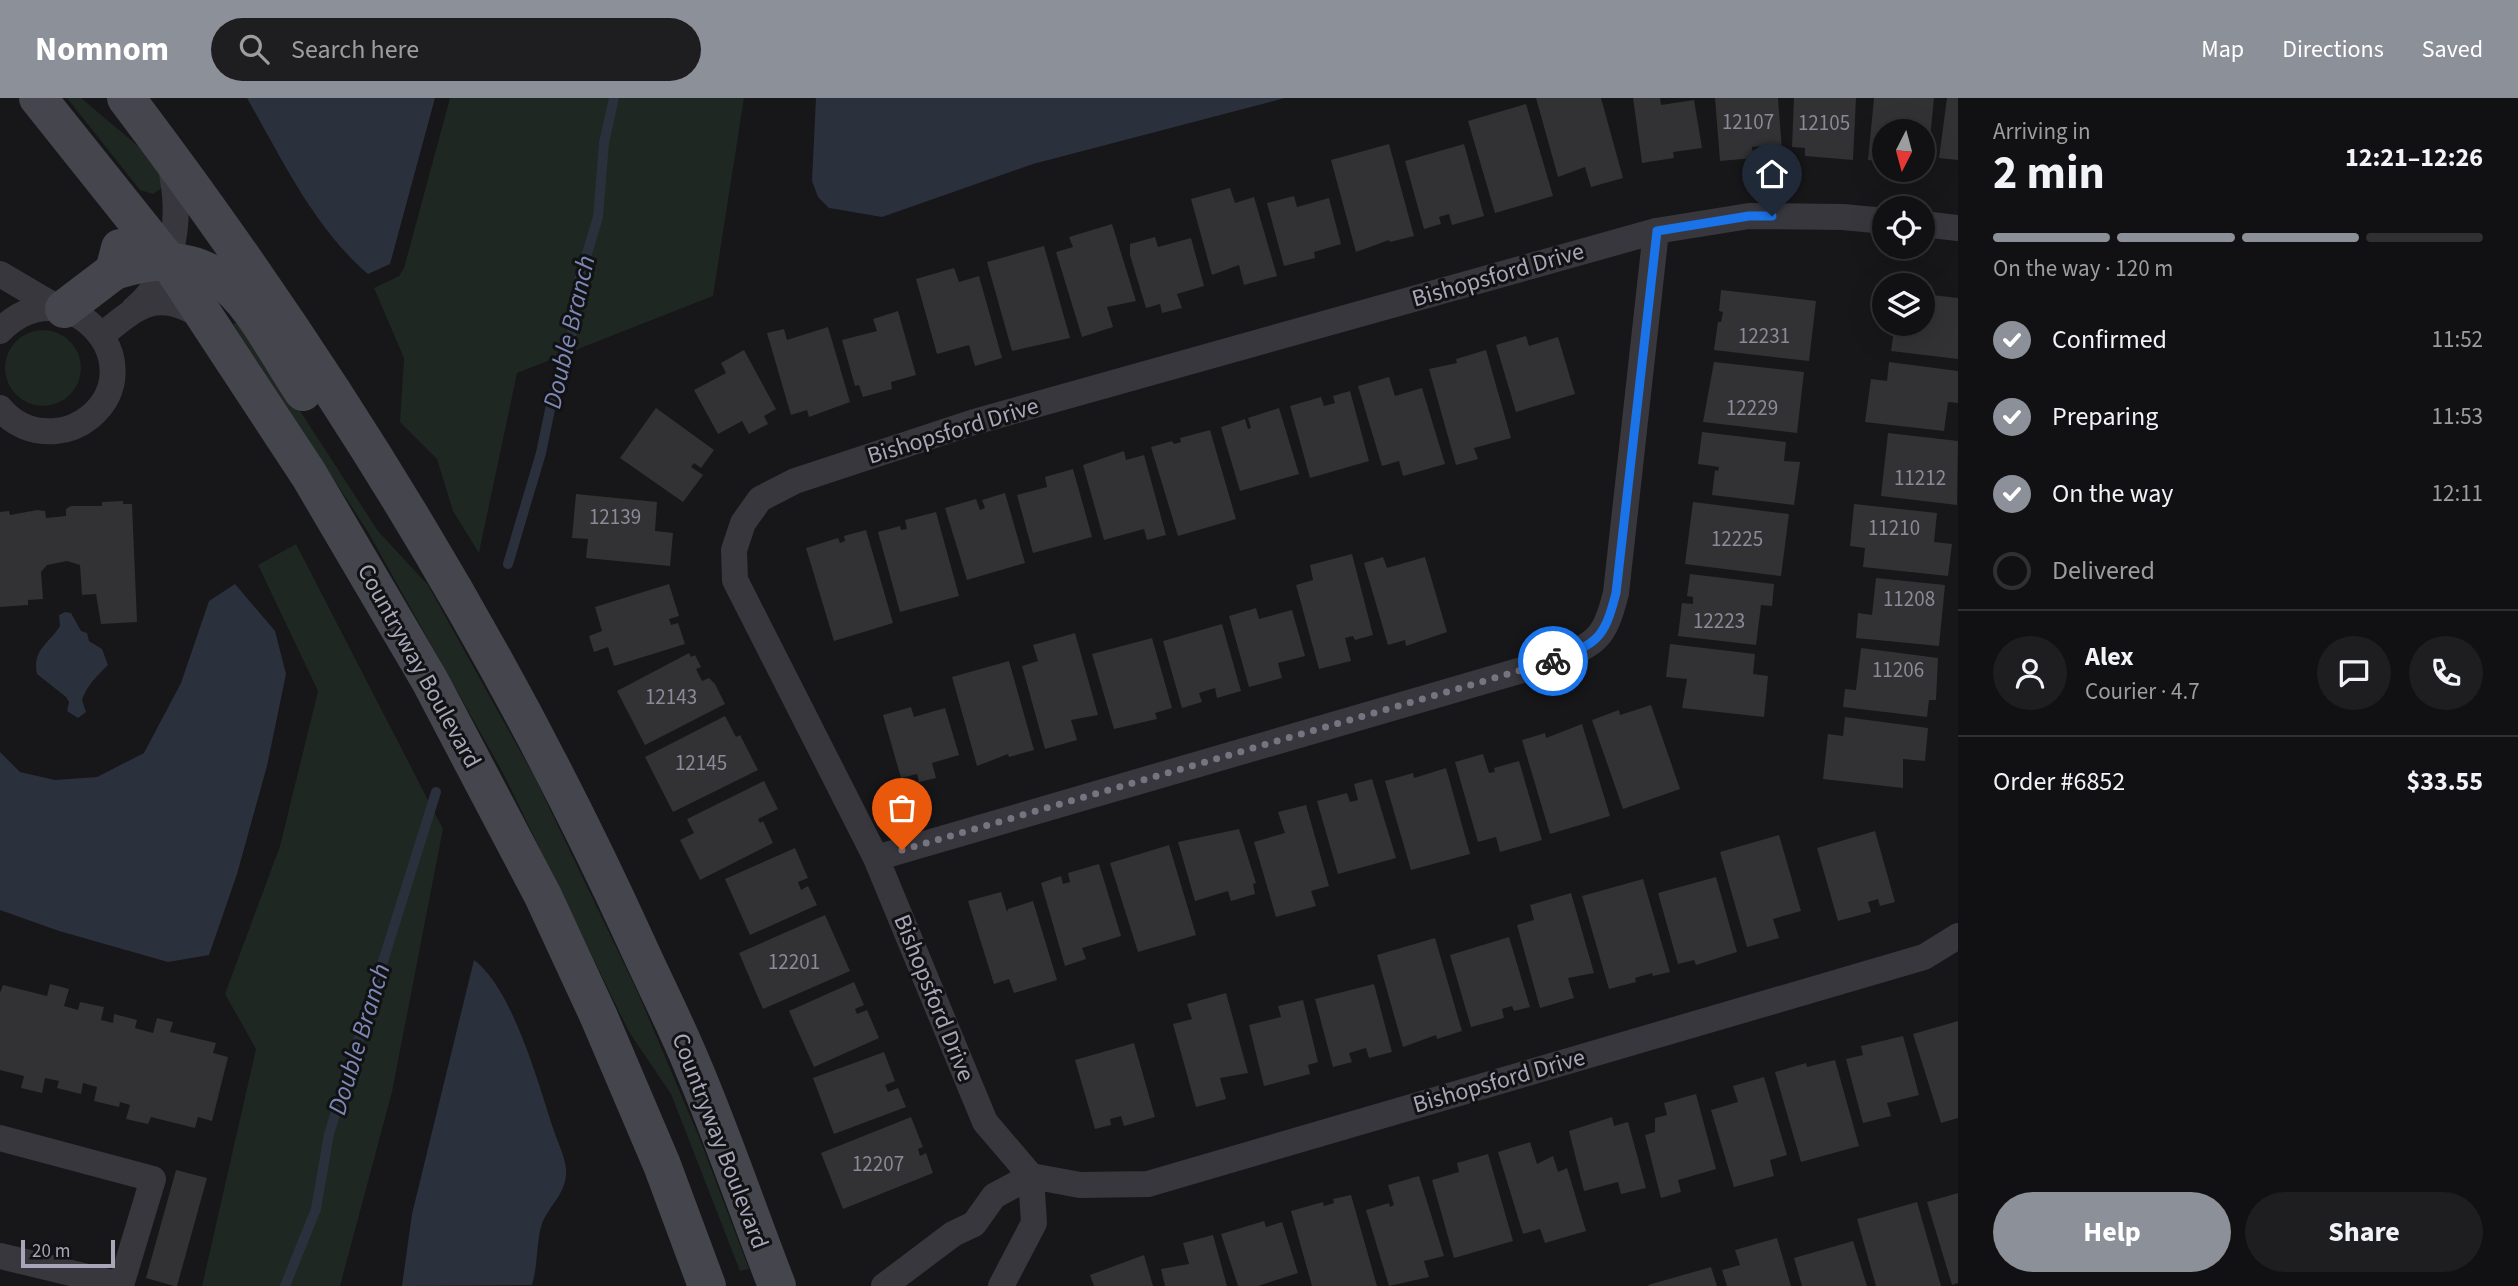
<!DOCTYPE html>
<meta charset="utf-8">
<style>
:root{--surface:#111012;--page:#1e1e20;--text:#f1f3f6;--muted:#9c9d9f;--line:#303032;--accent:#8c9099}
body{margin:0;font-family:"Source Sans 3",sans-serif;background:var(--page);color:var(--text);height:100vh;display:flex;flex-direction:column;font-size:26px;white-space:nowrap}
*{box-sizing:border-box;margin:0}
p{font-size:23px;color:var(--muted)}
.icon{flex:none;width:38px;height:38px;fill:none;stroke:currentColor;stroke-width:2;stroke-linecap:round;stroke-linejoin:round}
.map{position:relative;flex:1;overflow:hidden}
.drawer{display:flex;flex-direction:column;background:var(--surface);width:560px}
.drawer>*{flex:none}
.needle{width:46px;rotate:186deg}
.fabs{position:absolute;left:1872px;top:21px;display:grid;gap:14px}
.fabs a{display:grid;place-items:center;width:63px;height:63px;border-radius:50%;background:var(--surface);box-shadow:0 7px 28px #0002,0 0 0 2px var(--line);font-size:35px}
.scale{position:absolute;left:21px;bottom:18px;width:94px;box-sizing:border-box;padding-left:7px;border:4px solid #a7a7b9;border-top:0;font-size:19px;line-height:24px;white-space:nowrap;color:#a7a7b9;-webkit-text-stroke:5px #121113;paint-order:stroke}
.pin{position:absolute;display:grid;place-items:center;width:60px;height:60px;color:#fff;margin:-72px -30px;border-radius:50% 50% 50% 0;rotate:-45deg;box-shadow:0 0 7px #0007}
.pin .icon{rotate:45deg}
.courier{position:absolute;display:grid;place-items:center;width:70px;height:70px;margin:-35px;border:5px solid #1a73e8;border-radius:50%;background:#fff;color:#222;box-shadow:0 2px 9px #0007}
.summary em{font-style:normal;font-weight:700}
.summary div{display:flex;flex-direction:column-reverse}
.summary{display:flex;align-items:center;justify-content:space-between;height:119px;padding:0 35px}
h1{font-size:46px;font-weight:700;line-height:52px}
.bar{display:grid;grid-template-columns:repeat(4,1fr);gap:10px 7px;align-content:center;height:84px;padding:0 35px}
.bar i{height:9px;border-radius:5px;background:var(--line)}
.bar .selected{background:var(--accent)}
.bar p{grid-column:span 4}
.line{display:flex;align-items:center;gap:18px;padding:0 35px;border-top:2px solid var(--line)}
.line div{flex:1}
.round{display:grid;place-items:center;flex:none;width:74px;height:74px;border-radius:37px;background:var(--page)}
ol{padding:0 35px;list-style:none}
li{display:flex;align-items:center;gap:21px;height:77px}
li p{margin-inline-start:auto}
li .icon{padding:7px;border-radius:50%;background:var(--accent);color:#fff;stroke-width:4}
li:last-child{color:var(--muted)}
li i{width:38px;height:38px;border:4px solid var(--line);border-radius:50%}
.action{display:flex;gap:14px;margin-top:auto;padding:14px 35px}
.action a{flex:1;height:80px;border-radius:42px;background:var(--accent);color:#fff;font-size:28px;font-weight:700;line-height:80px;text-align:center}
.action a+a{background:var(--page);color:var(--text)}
header{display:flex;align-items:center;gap:42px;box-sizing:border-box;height:98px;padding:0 35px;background:var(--accent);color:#fff}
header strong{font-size:33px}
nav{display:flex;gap:38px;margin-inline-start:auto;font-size:24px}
.search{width:490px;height:63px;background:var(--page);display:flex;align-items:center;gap:18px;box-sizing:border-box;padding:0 24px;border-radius:38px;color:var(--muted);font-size:26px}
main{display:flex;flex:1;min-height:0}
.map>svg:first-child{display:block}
</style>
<header>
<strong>Nomnom</strong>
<div class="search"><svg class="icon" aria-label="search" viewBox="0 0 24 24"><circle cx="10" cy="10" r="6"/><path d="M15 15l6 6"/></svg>Search here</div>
<nav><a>Map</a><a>Directions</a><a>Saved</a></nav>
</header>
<main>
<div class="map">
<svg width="1958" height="1188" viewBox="0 0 1958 1188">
<rect width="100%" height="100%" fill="#171618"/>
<g fill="#1e2721">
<polygon points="67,0 81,0 164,70 166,87 153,96 140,92"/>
<polygon points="450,0 744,0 713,198 517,275 479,455 453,413 437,361 400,324 404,260 374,190 399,178 404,170"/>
<polygon points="241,222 378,433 428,487 535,680 638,895 699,1039 749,1171 740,1173 671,996 629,934 503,675 368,434 233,226"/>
<circle cx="43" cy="270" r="38"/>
<polygon points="296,446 443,731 392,994 340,1188 202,1188 256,951 225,896 280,748 318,593 258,467"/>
</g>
<g fill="#2b303d">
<path d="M247 0H435L390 166 368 176C314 130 282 61 247 0Z"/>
<polygon points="816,0 1285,0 1033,66 882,119 829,110 818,99 812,83"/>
<polygon points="235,486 275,533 286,576 267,668 237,776 209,857 168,864 59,833 0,812 0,654 20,674 55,682 97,679 144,655 181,585 209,503"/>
<path d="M65 514 71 515 81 533 87 535 89 543 102 551 108 567C97 578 87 587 82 602L86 614 78 620 67 613 69 604 66 599 37 576C32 551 49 546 60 528L59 517Z"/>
<path d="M474 862C512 890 538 984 553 1030 557 1043 565 1058 566 1071 568 1096 547 1108 541 1129 536 1148 538 1168 532 1187L402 1188 412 1116Z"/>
</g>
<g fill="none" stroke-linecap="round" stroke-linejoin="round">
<g stroke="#2b303d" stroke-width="10">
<polyline points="508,466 541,355 553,297 572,235 577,189 598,119 604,45 614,0"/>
<polyline points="285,1188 316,1111 329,1036 436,694"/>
</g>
</g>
<g fill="#323134">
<polygon points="1536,0 1601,0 1623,80 1591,89 1585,69 1558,79"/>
<polygon points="1633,0 1660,0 1661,7 1694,2 1702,50 1673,54 1674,60 1642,65"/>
<polygon points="1715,0 1778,0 1782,53 1765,55 1765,48 1752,49 1754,60 1720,63"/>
<polygon points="1794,0 1856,0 1853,62 1805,58 1805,50 1792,49"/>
<polygon points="1874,0 1934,0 1929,51 1923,50 1923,33 1885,33 1885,64 1868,62"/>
<polygon points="1947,0 1958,0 1958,62 1939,60"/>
<polygon points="1526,6 1553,98 1495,115 1468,23"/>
<polygon points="1389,46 1414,138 1390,144 1389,142 1356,154 1331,62"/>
<polygon points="1464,46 1484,118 1452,127 1449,116 1439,119 1441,126 1424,131 1405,63"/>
<polygon points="1230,90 1235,105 1254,99 1277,178 1244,187 1239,167 1212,177 1191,101"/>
<polygon points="1294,98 1297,109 1329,100 1341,146 1314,154 1315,160 1284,168 1267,105"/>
<polygon points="1112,126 1136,203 1107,209 1113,229 1082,239 1056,154 1073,149 1069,139"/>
<polygon points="1155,139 1158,149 1191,140 1204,188 1177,196 1182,210 1162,215 1160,206 1146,210 1130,157 1130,146"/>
<polygon points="1044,148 1070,240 1012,253 987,164"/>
<polygon points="954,170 959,184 979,178 1002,260 975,268 969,247 937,256 916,181"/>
<polygon points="1721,192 1816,203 1809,263 1714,252 1718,224 1721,224 1723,214 1719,213"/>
<polygon points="1923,196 1958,200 1958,261 1891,253 1895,226 1923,226"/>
<polygon points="898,213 916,277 891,284 892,291 863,299 859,287 855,288 842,242 877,233 873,221"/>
<polygon points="828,229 850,304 809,319 807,312 791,317 767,235 784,231 787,242"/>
<polygon points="1526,238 1529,248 1558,239 1575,296 1516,314 1496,247"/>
<polygon points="744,252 776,311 764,318 768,326 749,336 742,323 718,336 694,292 726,275 721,265"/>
<polygon points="1486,252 1511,340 1474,350 1478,361 1456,367 1429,271 1457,265 1456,261"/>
<polygon points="1714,264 1804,274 1797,335 1703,324"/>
<polygon points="1889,264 1958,273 1958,305 1948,304 1944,333 1865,324 1871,281 1887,283"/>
<polygon points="1389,279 1395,298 1422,290 1445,366 1403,378 1399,363 1382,368 1358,288"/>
<polygon points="1350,293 1369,363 1310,380 1290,308 1321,299 1324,308 1335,305 1333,298"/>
<polygon points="656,310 714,352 701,370 694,365 691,369 703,377 683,404 620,360"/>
<polygon points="1279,310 1299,376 1240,393 1221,329 1245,321 1248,331 1251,330 1248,320"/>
<polygon points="1210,332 1236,421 1178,438 1151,349 1172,343 1174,346 1181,344 1180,340"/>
<polygon points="1702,334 1786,344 1784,363 1800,364 1794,407 1712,397 1715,372 1718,373 1719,369 1698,366"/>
<polygon points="1888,335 1958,343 1957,407 1881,398"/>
<polygon points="1124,353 1126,362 1144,357 1166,437 1147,442 1144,431 1104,442 1083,367"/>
<polygon points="1073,371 1092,439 1033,455 1017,397 1047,389 1045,379"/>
<polygon points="1005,395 1025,465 967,482 945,410 976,401 980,412 985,410 982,402"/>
<polygon points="576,396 657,404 655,433 673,435 670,468 586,460 588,441 572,440"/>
<polygon points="123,403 123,406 132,406 137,524 101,526 96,496 82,497 80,467 67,463 47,467 41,474 43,501 28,502 28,507 0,509 0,414 9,413 10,417 37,412 45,413 46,420 66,418 66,411 71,408 102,408 102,404"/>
<polygon points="1693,404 1789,416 1781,478 1685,466"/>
<polygon points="1854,406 1937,415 1934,444 1952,446 1948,478 1863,469 1865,450 1850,448"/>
<polygon points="936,414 959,498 900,514 878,434 900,428 901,432 907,431 905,422"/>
<polygon points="866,432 893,525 834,543 806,450 838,440 840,445 845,443 844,438"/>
<polygon points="1352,456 1373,537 1355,542 1353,538 1345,540 1351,563 1319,571 1296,487 1313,482 1310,467"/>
<polygon points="1383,459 1387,470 1425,459 1447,534 1406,548 1405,542 1388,547 1364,465"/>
<polygon points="1690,476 1774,486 1772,508 1761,507 1756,547 1678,538 1682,505 1693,506 1693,499 1687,498"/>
<polygon points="1876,480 1945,487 1939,548 1856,540 1858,515 1872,517"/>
<polygon points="669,486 679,518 669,521 671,527 678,525 685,546 614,568 608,549 594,554 589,538 602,533 595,509"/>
<polygon points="1256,510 1259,521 1292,512 1305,558 1278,565 1282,580 1249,589 1229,518"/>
<polygon points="1222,526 1241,593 1217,600 1215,590 1199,595 1202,604 1182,610 1163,543"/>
<polygon points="1075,535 1098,617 1071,622 1077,642 1045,651 1022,568 1038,563 1033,547"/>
<polygon points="1152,540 1172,610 1155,615 1157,621 1114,631 1092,556"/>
<polygon points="1670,546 1755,556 1753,576 1768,578 1764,619 1682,610 1687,581 1666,579"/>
<polygon points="1861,550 1938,560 1936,602 1929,602 1927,619 1843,609 1845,591 1856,592"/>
<polygon points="689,555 691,559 695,557 701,569 696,571 702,583 709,580 715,586 725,606 645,647 617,593"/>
<polygon points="1009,563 1034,652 1009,659 1008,656 977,668 952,579"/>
<polygon points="1651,607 1680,691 1623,711 1592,622 1619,612 1620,617"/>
<polygon points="911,609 914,619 945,610 959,657 932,665 936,680 919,684 917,676 901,680 883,617"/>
<polygon points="725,618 736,639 740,637 758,672 673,714 645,659"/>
<polygon points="1845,619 1928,630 1925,663 1903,661 1903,690 1823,681 1828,636 1843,638"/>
<polygon points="1582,626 1610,718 1550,736 1522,642 1545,635 1546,640"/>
<polygon points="1483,656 1489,675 1495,674 1494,670 1519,663 1542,742 1500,754 1496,739 1478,744 1455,664"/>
<polygon points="1446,670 1470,756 1411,772 1385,683 1413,675 1414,680"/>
<polygon points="1372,681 1396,760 1338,776 1317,703 1347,695 1350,704 1358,702 1354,686"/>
<polygon points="764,683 778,711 758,721 760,725 763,723 773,745 700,782 680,742 694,735 687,721"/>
<polygon points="1306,707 1329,788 1311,793 1316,808 1276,819 1254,744 1285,735 1278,714"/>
<polygon points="1239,731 1256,785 1253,786 1255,796 1231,803 1228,793 1195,803 1178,744"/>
<polygon points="1875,733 1895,804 1880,808 1878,801 1868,804 1871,814 1838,823 1817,750"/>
<polygon points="1779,737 1801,813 1773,821 1779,840 1747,849 1720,754"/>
<polygon points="1169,747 1196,837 1138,854 1110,765"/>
<polygon points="795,750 808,780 798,784 801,792 808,788 817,807 750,837 725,781"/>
<polygon points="1099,766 1121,838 1082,850 1086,861 1065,868 1041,785 1061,778 1063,786 1070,784 1068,775"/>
<polygon points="1716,779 1737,854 1696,867 1694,862 1678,866 1658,795"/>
<polygon points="1643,781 1670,874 1653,878 1652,875 1635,880 1636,884 1609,891 1582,798"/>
<polygon points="1001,794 1007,814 1008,811 1033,803 1057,882 1014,895 1009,881 994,886 968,803"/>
<polygon points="1571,795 1594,875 1568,880 1574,900 1540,910 1517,827 1534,822 1530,807"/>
<polygon points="825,817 850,873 763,911 739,855"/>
<polygon points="1509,839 1530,909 1514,913 1512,908 1502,911 1504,920 1471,929 1450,857"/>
<polygon points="1435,840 1462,933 1437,941 1436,937 1403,949 1377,857"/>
<polygon points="854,884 864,907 855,911 857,916 867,912 879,940 814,969 789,913"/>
<polygon points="50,886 69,891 64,908 78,912 80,904 104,909 101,922 113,925 114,916 137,922 135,930 153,935 157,920 173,924 170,934 216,945 213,955 228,959 212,1023 198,1019 195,1030 151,1019 148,1026 126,1021 130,1007 120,1004 119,1009 94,1003 97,989 83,985 81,996 57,990 59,983 45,980 42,995 21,990 24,978 0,972 0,895 3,887 47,898"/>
<polygon points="1374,886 1392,954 1369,960 1366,950 1349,955 1352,964 1333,969 1315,901"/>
<polygon points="1226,895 1248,975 1220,980 1226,1001 1196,1009 1173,926 1192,921 1187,906"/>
<polygon points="1303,902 1318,964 1308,967 1310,976 1264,988 1249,927 1281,919 1278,908"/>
<polygon points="1958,923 1958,1020 1941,1025 1913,936"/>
<polygon points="1903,938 1919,997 1887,1005 1891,1018 1863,1025 1846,961 1863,957 1861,948"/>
<polygon points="1134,945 1155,1019 1124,1028 1121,1018 1110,1021 1111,1027 1095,1031 1075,962"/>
<polygon points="884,954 895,983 885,987 888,994 898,990 906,1009 834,1036 813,980"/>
<polygon points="1835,962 1859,1048 1801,1064 1775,974 1806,965 1807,969"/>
<polygon points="1764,979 1787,1057 1770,1062 1774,1078 1734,1089 1711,1012 1738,1004 1733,988"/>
<polygon points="1696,996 1716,1071 1678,1082 1681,1094 1661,1100 1645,1037 1655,1034 1655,1020 1667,1017 1664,1005"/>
<polygon points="911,1019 923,1049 918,1051 920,1058 926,1055 933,1075 843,1111 821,1055"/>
<polygon points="1612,1019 1614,1028 1628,1024 1646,1090 1621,1096 1618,1084 1584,1093 1569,1033"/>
<polygon points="1530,1044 1537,1066 1553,1058 1558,1074 1567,1070 1586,1133 1545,1145 1540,1131 1523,1136 1498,1054"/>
<polygon points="1488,1056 1513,1143 1454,1160 1432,1082 1459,1074 1457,1065"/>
<polygon points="176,1072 207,1080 177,1188 174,1188 146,1180"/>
<polygon points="1419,1078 1444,1158 1424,1163 1429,1179 1389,1188 1366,1112 1389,1105 1390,1109 1394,1107 1388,1087"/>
<polygon points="1958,1095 1958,1185 1952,1187 1927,1104"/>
<polygon points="1351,1097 1377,1188 1312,1188 1291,1113 1323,1104 1324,1108 1334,1105 1333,1101"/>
<polygon points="1917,1104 1941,1188 1876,1188 1857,1121"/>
<polygon points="1264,1123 1266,1129 1282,1124 1298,1175 1258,1188 1238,1188 1221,1136"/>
<polygon points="1213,1137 1227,1188 1165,1188 1161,1171 1189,1166 1183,1145"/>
<polygon points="1777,1140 1791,1188 1727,1188 1722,1172 1740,1167 1735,1152"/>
<polygon points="1853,1143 1867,1188 1802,1188 1794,1160"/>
<polygon points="1144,1157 1153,1188 1094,1188 1090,1177"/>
<polygon points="1711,1169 1717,1188 1649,1188 1648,1187"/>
</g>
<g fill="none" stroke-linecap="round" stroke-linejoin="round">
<g stroke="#38373d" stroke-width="26">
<polyline points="1923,126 1958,130"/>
<polyline points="0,176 56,209"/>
<path d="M134 211C177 175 182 118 170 66"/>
<path d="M0 233C66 165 155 264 90 319 80 327 69 332 56 333 34 335 14 327 0 310"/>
<path d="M102 237C140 206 158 190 205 220"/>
<path d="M876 760 1553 563C1597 545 1604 542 1616 495L1656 133"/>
<polyline points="0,1040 153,1081 121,1187 0,1158"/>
<polyline points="884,1188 953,1136 974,1126 994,1098 1031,1078 1080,1087 1148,1086 1924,859 1958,838"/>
<polyline points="1001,1188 1034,1125 1031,1078 985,1024 876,760 735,482 734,452 743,425 760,401 795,383 974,324 1656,133 1749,118 1843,119 1885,123"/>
</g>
<g stroke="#45454e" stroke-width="38">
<polyline points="38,0 169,164 309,377 430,583 543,798 599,919 662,1067 707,1188"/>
<path d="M126 0C326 264 500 545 637 846 656 888 677 929 694 971 724 1042 749 1116 777 1188"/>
<path d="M114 173C227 136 251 216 303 294"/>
<polyline points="64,211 114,173 120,150"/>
</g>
</g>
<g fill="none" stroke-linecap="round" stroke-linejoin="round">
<polyline stroke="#757481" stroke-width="7" stroke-dasharray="0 12.6" points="902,752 1553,563"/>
<path stroke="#1a73e8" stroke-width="9" d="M1553 563C1597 545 1604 542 1616 495L1657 133 1749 118H1772"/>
</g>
<g text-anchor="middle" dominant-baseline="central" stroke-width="6" stroke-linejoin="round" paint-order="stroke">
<g font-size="21" fill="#8a8a98">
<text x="1748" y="24">12107</text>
<text x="1824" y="25">12105</text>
<text x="1764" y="238">12231</text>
<text x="1752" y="310">12229</text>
<text x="1920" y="380">11212</text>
<text x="615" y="419">12139</text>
<text x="1894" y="430">11210</text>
<text x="1737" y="441">12225</text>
<text x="1909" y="501">11208</text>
<text x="1719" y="523">12223</text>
<text x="1898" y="572">11206</text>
<text x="671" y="599">12143</text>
<text x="701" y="665">12145</text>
<text x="794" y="864">12201</text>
<text x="878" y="1066">12207</text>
</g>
<g font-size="24" fill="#a7a7b9" stroke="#121113">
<text transform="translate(1498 177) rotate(-16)">Bishopsford Drive</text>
<text transform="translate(953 333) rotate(-17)">Bishopsford Drive</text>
<text transform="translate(419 568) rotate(61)">Countryway Boulevard</text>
<text transform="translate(934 900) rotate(68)">Bishopsford Drive</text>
<text transform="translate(1499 983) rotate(-16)">Bishopsford Drive</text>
<text transform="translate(720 1043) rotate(69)">Countryway Boulevard</text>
</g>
<g font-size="26" font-style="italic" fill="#7c89b6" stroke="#121113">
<text transform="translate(569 234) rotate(-77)">Double Branch</text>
<text transform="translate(359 941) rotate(-73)">Double Branch</text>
</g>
</g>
</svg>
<div class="fabs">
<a><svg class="needle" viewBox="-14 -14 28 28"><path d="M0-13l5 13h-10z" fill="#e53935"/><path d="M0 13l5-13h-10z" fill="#9c9d9f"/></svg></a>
<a><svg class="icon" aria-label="locate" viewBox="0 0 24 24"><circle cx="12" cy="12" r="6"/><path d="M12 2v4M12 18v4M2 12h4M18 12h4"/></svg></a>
<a><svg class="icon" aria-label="layers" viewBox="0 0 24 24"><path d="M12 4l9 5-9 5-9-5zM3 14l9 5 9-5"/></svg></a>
</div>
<div class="scale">20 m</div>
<div class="pin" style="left:902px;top:752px;background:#ea580c"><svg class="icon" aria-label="bag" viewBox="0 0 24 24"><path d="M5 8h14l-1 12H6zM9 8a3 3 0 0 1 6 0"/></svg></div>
<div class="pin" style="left:1772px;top:118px;background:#1f2937"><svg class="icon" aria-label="home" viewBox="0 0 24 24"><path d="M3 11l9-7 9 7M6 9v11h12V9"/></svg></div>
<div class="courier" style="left:1553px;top:563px"><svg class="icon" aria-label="bike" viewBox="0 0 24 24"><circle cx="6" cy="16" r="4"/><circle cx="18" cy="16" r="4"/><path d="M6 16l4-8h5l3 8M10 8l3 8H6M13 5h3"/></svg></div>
</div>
<section class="drawer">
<div class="summary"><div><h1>2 min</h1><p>Arriving in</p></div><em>12:21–12:26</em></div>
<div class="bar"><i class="selected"></i><i class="selected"></i><i class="selected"></i><i></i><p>On the way · 120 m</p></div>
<ol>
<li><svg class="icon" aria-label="check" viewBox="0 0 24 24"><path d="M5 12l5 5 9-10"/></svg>Confirmed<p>11:52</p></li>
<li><svg class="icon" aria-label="check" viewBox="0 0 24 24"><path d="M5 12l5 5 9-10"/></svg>Preparing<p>11:53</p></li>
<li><svg class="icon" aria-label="check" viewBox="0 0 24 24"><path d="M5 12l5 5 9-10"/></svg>On the way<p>12:11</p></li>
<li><i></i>Delivered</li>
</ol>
<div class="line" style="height:126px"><a class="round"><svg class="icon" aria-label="person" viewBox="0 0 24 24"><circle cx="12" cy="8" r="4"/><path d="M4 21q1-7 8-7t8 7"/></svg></a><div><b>Alex</b><p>Courier · 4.7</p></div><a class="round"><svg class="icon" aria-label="chat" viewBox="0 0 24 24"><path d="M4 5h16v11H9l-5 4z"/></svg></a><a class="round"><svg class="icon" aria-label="phone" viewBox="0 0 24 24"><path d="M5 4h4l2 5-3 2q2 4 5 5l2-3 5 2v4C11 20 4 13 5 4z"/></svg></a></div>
<div class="line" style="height:91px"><div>Order #6852</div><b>$33.55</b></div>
<div class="action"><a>Help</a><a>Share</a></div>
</section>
</main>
